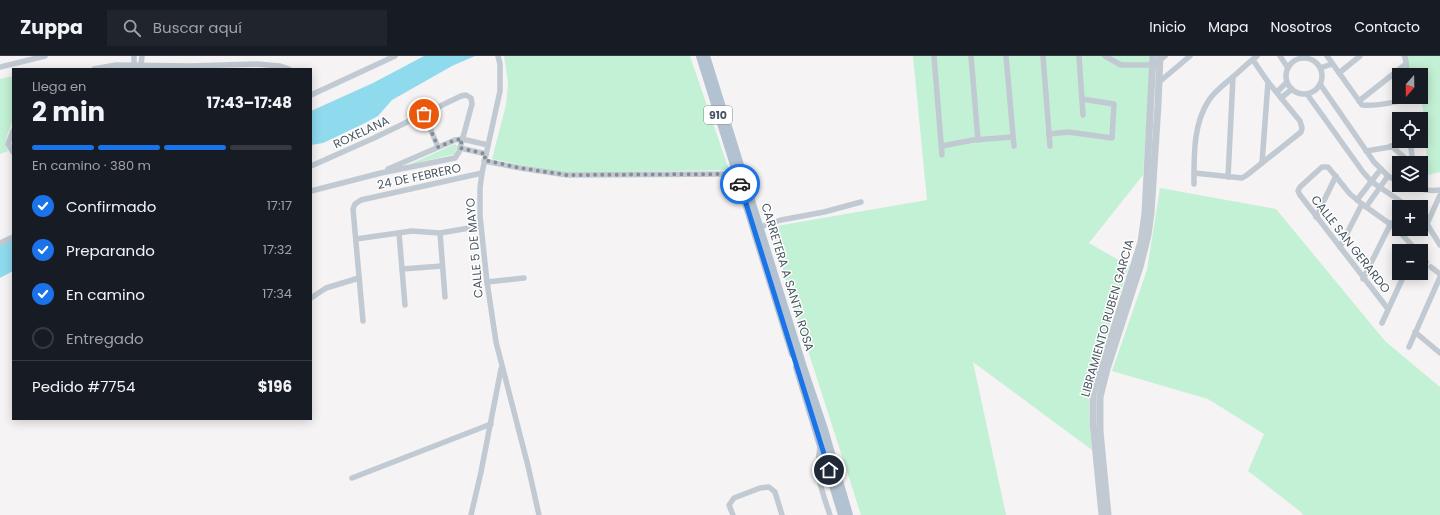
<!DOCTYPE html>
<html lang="es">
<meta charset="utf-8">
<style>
:root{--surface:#171b24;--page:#20242c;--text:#f1f3f6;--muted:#9ea1a6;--line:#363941;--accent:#1a73e8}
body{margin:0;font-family:Poppins,sans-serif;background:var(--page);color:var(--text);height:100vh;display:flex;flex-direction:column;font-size:15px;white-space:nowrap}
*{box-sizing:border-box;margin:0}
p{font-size:13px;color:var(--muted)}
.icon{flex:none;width:22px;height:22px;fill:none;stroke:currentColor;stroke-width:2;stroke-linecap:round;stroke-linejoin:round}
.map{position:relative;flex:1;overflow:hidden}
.sheet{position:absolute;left:12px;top:12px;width:300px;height:352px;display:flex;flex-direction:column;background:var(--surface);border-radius:0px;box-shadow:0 2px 10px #0003}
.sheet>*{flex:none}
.needle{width:26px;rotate:200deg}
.controls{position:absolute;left:1392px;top:12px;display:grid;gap:8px}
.controls a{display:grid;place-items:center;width:36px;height:36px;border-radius:0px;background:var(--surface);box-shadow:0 2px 10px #0003;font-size:20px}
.pin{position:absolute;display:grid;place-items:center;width:34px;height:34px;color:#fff;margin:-17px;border:2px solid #fff;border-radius:50%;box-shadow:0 1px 4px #0007}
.courier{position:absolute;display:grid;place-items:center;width:40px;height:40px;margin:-20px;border:3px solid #1a73e8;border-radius:50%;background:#fff;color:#222;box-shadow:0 1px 5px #0007}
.overview em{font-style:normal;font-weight:700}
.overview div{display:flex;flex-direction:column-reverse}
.overview{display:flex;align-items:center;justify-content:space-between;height:68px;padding:0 20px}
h1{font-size:26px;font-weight:700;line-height:30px}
.bar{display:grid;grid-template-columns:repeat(4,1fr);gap:6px 4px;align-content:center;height:48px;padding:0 20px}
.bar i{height:5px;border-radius:3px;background:var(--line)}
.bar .on{background:var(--accent)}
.bar p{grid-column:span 4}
.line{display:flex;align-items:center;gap:10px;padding:0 20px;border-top:1px solid var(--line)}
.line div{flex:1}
ol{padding:0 20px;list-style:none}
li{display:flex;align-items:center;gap:12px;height:44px}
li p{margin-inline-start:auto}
li .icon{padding:4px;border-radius:50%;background:var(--accent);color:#fff;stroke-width:4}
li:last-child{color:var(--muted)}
li i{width:22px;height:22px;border:2px solid var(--line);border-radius:50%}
header{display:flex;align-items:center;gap:24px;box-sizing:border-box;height:56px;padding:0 20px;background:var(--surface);border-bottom:1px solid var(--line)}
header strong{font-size:19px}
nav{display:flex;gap:22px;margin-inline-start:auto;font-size:14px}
.search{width:280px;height:36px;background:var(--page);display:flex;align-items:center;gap:10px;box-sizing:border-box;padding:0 14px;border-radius:0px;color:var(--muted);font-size:15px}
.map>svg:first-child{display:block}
</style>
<header>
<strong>Zuppa</strong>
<div class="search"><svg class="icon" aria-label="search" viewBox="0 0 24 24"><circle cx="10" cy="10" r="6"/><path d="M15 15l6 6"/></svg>Buscar aquí</div>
<nav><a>Inicio</a><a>Mapa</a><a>Nosotros</a><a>Contacto</a></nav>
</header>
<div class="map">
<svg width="1440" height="459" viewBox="0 0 1440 459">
<rect width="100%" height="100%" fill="#f5f3f3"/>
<g fill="#c3f1d5">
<polygon points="504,0 690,0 729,114 562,117 492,103 506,49 508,26"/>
<polygon points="913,0 1151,0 1143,119 1089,187 1129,210 1096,311 1089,344 1089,363 1092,394 973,306 1006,459 861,459 792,245 771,171 927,144"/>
<polygon points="1401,0 1440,0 1440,116 1428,119 1423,52 1419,41 1421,41 1421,19 1409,19"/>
<path d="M13 20C13 33 15 49 13 62 11 74 2 83 8 95L0 98V23Z"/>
<polygon points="455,88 457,90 455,98 408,109"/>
<polygon points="1160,132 1276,153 1385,285 1440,331 1440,459 1303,459 1301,456 1248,415 1264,378 1208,343 1112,315 1147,214"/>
</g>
<g fill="#90daee">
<polygon points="424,0 475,0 452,10 392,44 378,60 363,68 323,87 311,89 311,55 373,27"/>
<polygon points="13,182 13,215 0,222 0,189"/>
</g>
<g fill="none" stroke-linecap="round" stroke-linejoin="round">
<g stroke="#c1cad2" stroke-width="5.5">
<polyline points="498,0 500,8 500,35 482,117 480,132 480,160 487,226 496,286 528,410 539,459"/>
<polyline points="934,0 942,99"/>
<polyline points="971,0 978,84"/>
<polyline points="1006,0 1014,90"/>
<polyline points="1043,0 1050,90"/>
<polyline points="1079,0 1083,59"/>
<polyline points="1105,0 1121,9 1153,9 1165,0"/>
<polyline points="1280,0 1288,12"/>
<path d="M1327 0 1362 49C1372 50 1401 47 1408 41"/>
<polyline points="1405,0 1408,19"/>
<circle cx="1304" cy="20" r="18"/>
<polyline points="134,9 134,0"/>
<polyline points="141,9 142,0"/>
<polyline points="0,11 45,0"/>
<polyline points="1320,12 1332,8"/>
<polyline points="94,13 116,9 190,10 257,8 280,10 289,13"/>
<polyline points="1339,17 1360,0"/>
<polyline points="1158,27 1190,0"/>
<polyline points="1320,28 1374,106 1388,120 1399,126"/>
<polyline points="1277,36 1287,26"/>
<polyline points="1307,38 1363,116 1372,126 1409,151"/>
<polyline points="311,39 395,0"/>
<polyline points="1281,42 1292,33"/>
<polyline points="1359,45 1406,8"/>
<polyline points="424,58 438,91"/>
<polyline points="13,75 8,88 13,96"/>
<polyline points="1049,78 1068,76 1112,82 1114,48 1082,43"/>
<polyline points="942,90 973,84 1013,81"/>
<polyline points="1391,90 1411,107"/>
<polyline points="460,92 486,98"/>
<polyline points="1366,95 1408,88 1411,92 1413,107"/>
<polyline points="484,105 520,112 567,119 738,118"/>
<polyline points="1262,107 1268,26"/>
<polyline points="311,110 374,82 461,40 466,39 471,42 472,48 459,96 455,102 381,117 311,135"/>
<polyline points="388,113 455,84 462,83 488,89"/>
<polyline points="1194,117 1242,122 1247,119 1301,76 1302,72 1300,65 1268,26 1253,4"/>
<polyline points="1228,121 1233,21"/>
<path d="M1194 128C1194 100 1193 68 1209 44 1216 34 1225 28 1234 20 1242 13 1249 6 1257 0"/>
<path d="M1405 129C1417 133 1428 136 1440 134"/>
<polyline points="1357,144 1381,113"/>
<polyline points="1366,151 1388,120"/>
<polyline points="1316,161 1336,120"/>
<polyline points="1421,162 1427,168 1440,189"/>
<polyline points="1427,168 1440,139"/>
<polyline points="760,171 781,164 824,156 861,146"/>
<polyline points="399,177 405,249"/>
<polyline points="440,177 445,241"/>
<polyline points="356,183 412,175 440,177 481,170"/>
<polyline points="0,187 13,181"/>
<polyline points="1340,191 1362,148"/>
<polyline points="1421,200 1426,206"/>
<polyline points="1431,211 1440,218"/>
<polyline points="402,213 442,210"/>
<polyline points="1363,223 1391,167"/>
<polyline points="487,226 524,222"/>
<polyline points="311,242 326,232 359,222"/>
<polyline points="1388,253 1300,139 1298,135 1300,131 1322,111 1328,111 1350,138 1362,148 1397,173 1417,195"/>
<polyline points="363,265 353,153 355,148 361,144 482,117"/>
<polyline points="1382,267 1405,217"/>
<polyline points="1415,276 1440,297"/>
<polyline points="1409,291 1440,221"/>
<path d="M820 391C815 420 821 432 830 459"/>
<polyline points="352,422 491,368"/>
<polyline points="471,459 481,416 501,313"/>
<polyline points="733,459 729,449 734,442 760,432 769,431 775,436 782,459"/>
</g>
<g stroke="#c1cad2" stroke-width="7">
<polyline points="1102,459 1093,367 1093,339 1141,186 1145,157 1153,0"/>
<polyline points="1108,459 1100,375 1100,341 1107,313 1140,211 1148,179 1151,157 1158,49 1160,0"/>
</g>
<g stroke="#b3c2d1" stroke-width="8">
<polyline points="700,0 793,298"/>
<polyline points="706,0 803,311 824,373 849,459"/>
<polyline points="797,311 842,459"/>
</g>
</g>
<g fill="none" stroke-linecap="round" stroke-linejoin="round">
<polyline stroke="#868d94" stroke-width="4" stroke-dasharray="0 7.2" points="424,58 438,91 455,84 462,83 460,92 486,98 484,104 520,112 567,119 736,118 740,128"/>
<polyline stroke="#1a73e8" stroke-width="5" points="740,128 829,414"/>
</g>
<g text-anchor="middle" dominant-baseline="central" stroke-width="3" stroke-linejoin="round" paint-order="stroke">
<rect fill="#fff" stroke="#808990" stroke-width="1" x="704" y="50" width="28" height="18" rx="3"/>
<g font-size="11" font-weight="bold" fill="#4a5661">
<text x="718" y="59">910</text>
</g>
<g font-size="12" fill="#4a5661" stroke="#fff">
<text transform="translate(361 76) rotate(-25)">ROXELANA</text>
<text transform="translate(419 120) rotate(-12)">24 DE FEBRERO</text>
<text transform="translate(1351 188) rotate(52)">CALLE SAN GERARDO</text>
<text transform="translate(474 192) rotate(-95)">CALLE 5 DE MAYO</text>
<text transform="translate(788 221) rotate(73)">CARRETERA A SANTA ROSA</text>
<text transform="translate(1107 262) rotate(-74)">LIBRAMIENTO RUBEN GARCIA</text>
</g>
</g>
</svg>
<div class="controls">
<a><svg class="needle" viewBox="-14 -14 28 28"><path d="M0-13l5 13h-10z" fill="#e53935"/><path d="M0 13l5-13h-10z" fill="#9ea1a6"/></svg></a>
<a><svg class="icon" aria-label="locate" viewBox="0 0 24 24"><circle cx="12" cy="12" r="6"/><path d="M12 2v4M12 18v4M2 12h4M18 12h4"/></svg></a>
<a><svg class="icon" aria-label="layers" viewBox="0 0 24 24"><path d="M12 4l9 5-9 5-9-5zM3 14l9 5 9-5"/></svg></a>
<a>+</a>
<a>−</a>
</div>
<div class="pin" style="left:424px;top:58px;background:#ea580c"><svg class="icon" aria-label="bag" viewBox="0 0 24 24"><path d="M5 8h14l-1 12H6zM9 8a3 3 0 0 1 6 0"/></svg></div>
<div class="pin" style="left:829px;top:414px;background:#1f2937"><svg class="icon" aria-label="home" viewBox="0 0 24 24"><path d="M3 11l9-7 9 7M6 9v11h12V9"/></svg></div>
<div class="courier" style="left:740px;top:128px"><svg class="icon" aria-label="car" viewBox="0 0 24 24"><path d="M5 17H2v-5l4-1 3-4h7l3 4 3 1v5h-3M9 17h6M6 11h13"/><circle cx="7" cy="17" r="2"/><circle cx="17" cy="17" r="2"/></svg></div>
<section class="sheet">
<div class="overview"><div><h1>2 min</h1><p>Llega en</p></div><em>17:43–17:48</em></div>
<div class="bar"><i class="on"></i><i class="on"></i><i class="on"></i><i></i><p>En camino · 380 m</p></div>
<ol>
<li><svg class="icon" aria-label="check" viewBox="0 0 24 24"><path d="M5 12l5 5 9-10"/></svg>Confirmado<p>17:17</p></li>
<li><svg class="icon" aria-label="check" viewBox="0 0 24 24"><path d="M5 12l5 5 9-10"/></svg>Preparando<p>17:32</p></li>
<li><svg class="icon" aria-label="check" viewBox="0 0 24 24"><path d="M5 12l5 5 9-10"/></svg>En camino<p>17:34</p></li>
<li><i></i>Entregado</li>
</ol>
<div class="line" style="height:52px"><div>Pedido #7754</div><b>$196</b></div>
</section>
</div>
